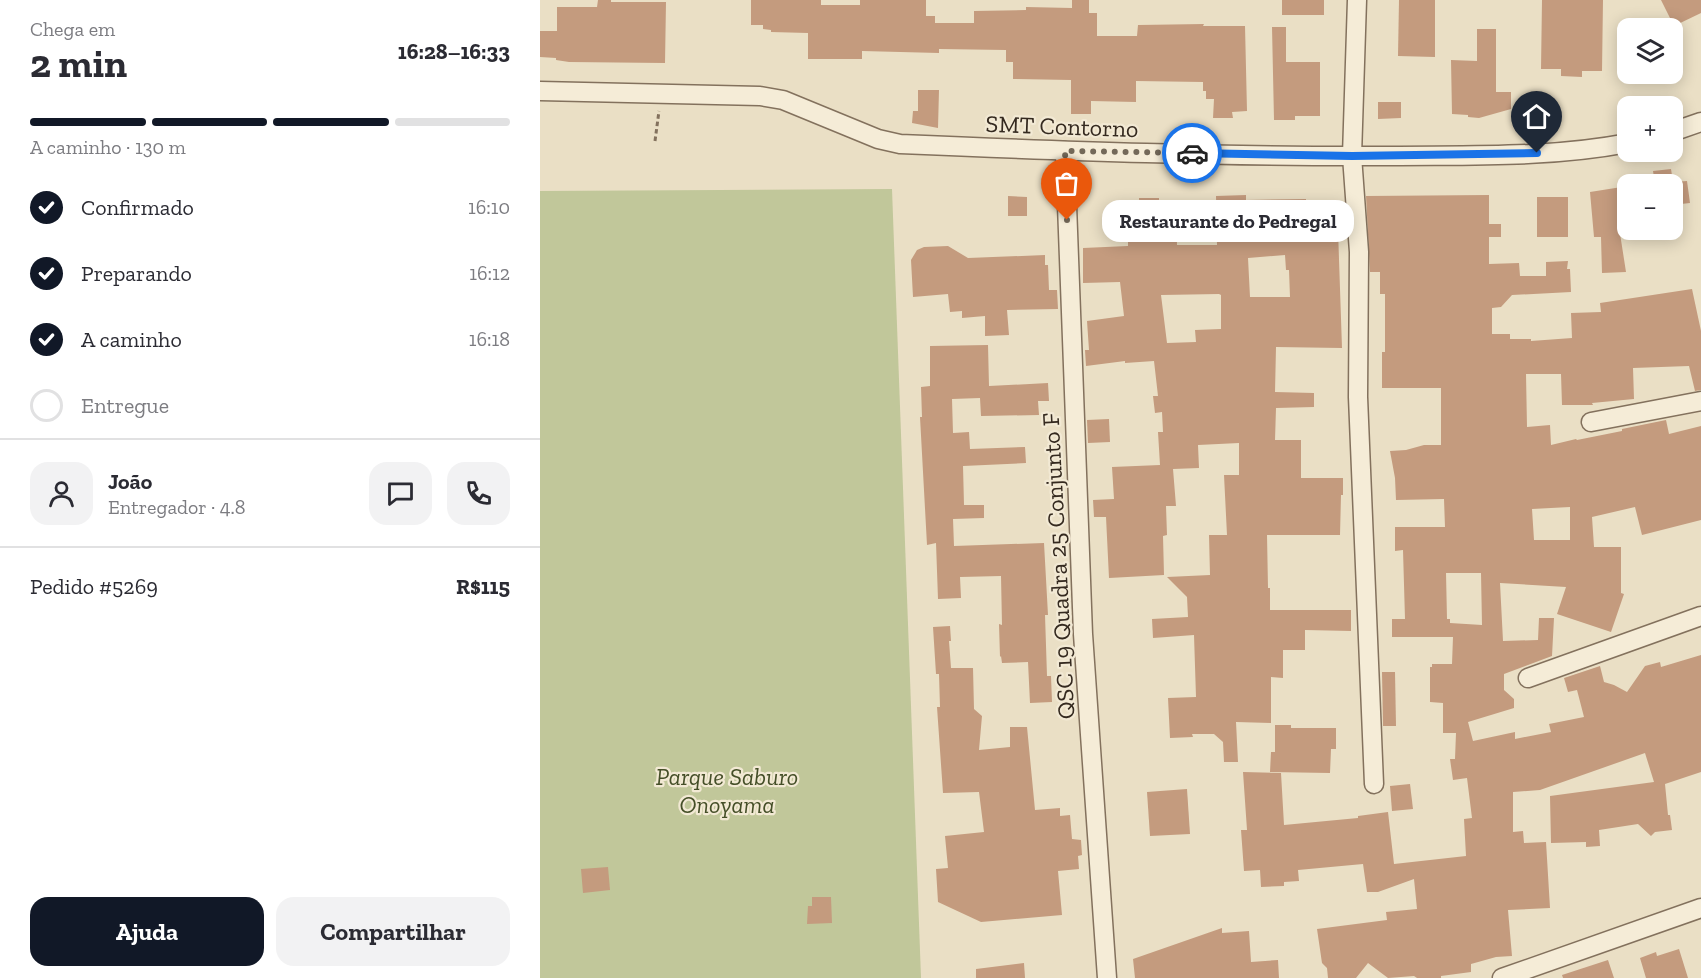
<!DOCTYPE html>
<html lang="pt">
<meta charset="utf-8">
<style>
:root{--surface:#fff;--page:#f2f2f3;--text:#2b2b33;--muted:#7c7c81;--line:#e1e1e2;--accent:#111827}
body{margin:0;font-family:"Zilla Slab",serif;background:var(--page);color:var(--text);height:100vh;display:flex;flex-direction:column;font-size:22px;white-space:nowrap}
*{box-sizing:border-box;margin:0}
p{font-size:20px;color:var(--muted)}
.icon{flex:none;width:33px;height:33px;fill:none;stroke:currentColor;stroke-width:2;stroke-linecap:round;stroke-linejoin:round}
.map{position:relative;flex:1;overflow:hidden}
.sheet{display:flex;flex-direction:column;background:var(--surface);width:540px}
.sheet>*{flex:none}
.buttons{position:absolute;left:1077px;top:18px;display:grid;gap:12px}
.buttons a{display:grid;place-items:center;width:66px;height:66px;border-radius:12px;background:var(--surface);box-shadow:0 3px 15px #0003;font-size:30px}
.pin{position:absolute;display:grid;place-items:center;width:51px;height:51px;color:#fff;margin:-62px -26px;border-radius:50% 50% 50% 0;rotate:-45deg;box-shadow:0 0 6px #0007}
.pin .icon{rotate:45deg}
.courier{position:absolute;display:grid;place-items:center;width:60px;height:60px;margin:-30px;border:4px solid #1a73e8;border-radius:50%;background:#fff;color:#222;box-shadow:0 2px 8px #0007}
.bubble{position:absolute;height:42px;border-radius:18px;background:var(--surface);box-shadow:0 3px 15px #0003;font-size:20px;font-weight:800;line-height:42px;text-align:center}
.overview em{font-style:normal;font-weight:800}
.overview div{display:flex;flex-direction:column-reverse}
.overview{display:flex;align-items:center;justify-content:space-between;height:102px;padding:0 30px}
h1{font-size:39px;font-weight:800;line-height:45px}
.bar{display:grid;grid-template-columns:repeat(4,1fr);gap:9px 6px;align-content:center;height:72px;padding:0 30px}
.bar i{height:8px;border-radius:4px;background:var(--line)}
.bar .active{background:var(--accent)}
.bar p{grid-column:span 4}
.line{display:flex;align-items:center;gap:15px;padding:0 30px;border-top:2px solid var(--line)}
.line div{flex:1}
.round{display:grid;place-items:center;flex:none;width:63px;height:63px;border-radius:18px;background:var(--page)}
ol{padding:0 30px;list-style:none}
li{display:flex;align-items:center;gap:18px;height:66px}
li p{margin-inline-start:auto}
li .icon{padding:6px;border-radius:50%;background:var(--accent);color:#fff;stroke-width:4}
li:last-child{color:var(--muted)}
li i{width:33px;height:33px;border:3px solid var(--line);border-radius:50%}
.primary-button{display:flex;gap:12px;margin-top:auto;padding:12px 30px}
.primary-button a{flex:1;height:69px;border-radius:18px;background:var(--accent);color:#fff;font-size:24px;font-weight:800;line-height:69px;text-align:center}
.primary-button a+a{background:var(--page);color:var(--text)}
main{display:flex;flex:1;min-height:0}
.map>svg:first-child{display:block}
</style>
<main>
<section class="sheet">
<div class="overview"><div><h1>2 min</h1><p>Chega em</p></div><em>16:28–16:33</em></div>
<div class="bar"><i class="active"></i><i class="active"></i><i class="active"></i><i></i><p>A caminho · 130 m</p></div>
<ol>
<li><svg class="icon" aria-label="check" viewBox="0 0 24 24"><path d="M5 12l5 5 9-10"/></svg>Confirmado<p>16:10</p></li>
<li><svg class="icon" aria-label="check" viewBox="0 0 24 24"><path d="M5 12l5 5 9-10"/></svg>Preparando<p>16:12</p></li>
<li><svg class="icon" aria-label="check" viewBox="0 0 24 24"><path d="M5 12l5 5 9-10"/></svg>A caminho<p>16:18</p></li>
<li><i></i>Entregue</li>
</ol>
<div class="line" style="height:108px"><a class="round"><svg class="icon" aria-label="person" viewBox="0 0 24 24"><circle cx="12" cy="8" r="4"/><path d="M4 21q1-7 8-7t8 7"/></svg></a><div><b>João</b><p>Entregador · 4.8</p></div><a class="round"><svg class="icon" aria-label="chat" viewBox="0 0 24 24"><path d="M4 5h16v11H9l-5 4z"/></svg></a><a class="round"><svg class="icon" aria-label="phone" viewBox="0 0 24 24"><path d="M5 4h4l2 5-3 2q2 4 5 5l2-3 5 2v4C11 20 4 13 5 4z"/></svg></a></div>
<div class="line" style="height:78px"><div>Pedido #5269</div><b>R$115</b></div>
<div class="primary-button"><a>Ajuda</a><a>Compartilhar</a></div>
</section>
<div class="map">
<svg width="1161" height="978" viewBox="0 0 1161 978">
<rect width="100%" height="100%" fill="#eadfc5"/>
<polygon fill="#c1c79a" points="352,189 381,978 0,978 0,191"/>
<g fill="#c49b7e" fill-rule="evenodd">
<polygon points="58,0 71,0 71,2 126,2 125,63 29,62 16,60 16,58 0,57 0,31 17,31 17,7 57,7"/>
<polygon points="211,0 281,0 281,5 320,5 320,0 386,0 386,16 395,16 395,23 434,23 434,11 486,10 486,7 532,8 532,0 549,0 549,13 557,13 557,36 597,36 598,25 664,24 663,26 705,26 707,111 692,112 693,118 673,118 674,99 666,99 666,91 663,91 663,82 596,81 596,102 551,101 551,114 531,114 531,80 473,79 473,62 466,62 466,50 399,49 399,53 322,51 322,59 268,59 268,33 231,32 231,30 223,29 223,25 211,25"/>
<rect x="742" y="0" width="42" height="15"/>
<polygon points="859,0 895,0 895,57 858,56"/>
<polygon points="1002,0 1063,0 1062,71 1042,71 1042,77 1021,76 1021,69 1001,69"/>
<polygon points="1121,0 1161,0 1161,13 1134,26"/>
<polygon points="732,27 746,27 746,62 780,62 780,116 755,116 755,120 734,120"/>
<polygon points="937,29 956,29 956,92 971,92 971,109 939,118 928,117 928,115 912,114 911,60 937,61"/>
<polygon points="378,90 399,90 398,128 372,123 373,111 378,111"/>
<polygon points="838,102 861,102 861,118 838,119"/>
<polygon points="1131,169 1133,182 1147,181 1150,203 1132,205 1132,184 1115,184 1113,171"/>
<polygon points="1088,186 1088,226 1079,227 1086,272 1062,273 1061,237 1054,237 1050,192"/>
<path d="M706 195V200L766 199V202L797 200 802 348 736 347 735 392 774 393V407L736 408 735 440H761V478H803V495H801L800 535H727L728 588H730V610H811V631L765 630V650H743V678L731 677V723L696 722 698 762H684L683 742 674 734H652L653 737 630 738 628 698 656 697 654 635 613 638 612 619 648 617 647 597 627 577 670 575 669 535H687L684 475H699V443L658 445 659 468 633 469 636 506H626L627 535 623 536 624 575 569 578 566 517H554L553 500 574 499 572 467 620 465 618 432H623L622 412 615 413 613 396H618L614 361 585 363V361L546 366 545 350H549L547 321 584 316 580 282 543 283V248L588 246V224H600L599 198H619V204H623V207H626L627 210 636 209 637 245H677L676 196ZM745 255 746 270H749L750 297H710L708 258ZM679 294 681 295V329L655 330 656 342 627 343 621 295Z"/>
<path d="M949 195V224H961V237H949V264L979 263 980 276H1006V262L1028 261 1027 269H1030L1031 292 972 295 961 307 952 308V334H970V339H991V341L1032 338 1031 313 1061 312 1060 303 1152 289 1161 331V390L1155 391 1149 366 1093 368 1094 399 1052 403 1053 405H1022L1021 374H986L987 427 1010 425 1011 445 1036 439 1037 440 1082 431V429L1126 420 1129 434 1161 426V520L1102 535 1095 507 1052 517 1054 547H1081V593L1084 594 1071 632 1017 614 1026 587 960 583 963 641 998 640 999 618H1014L1012 656 964 674V690L974 699V708L928 722 933 741 975 732V739L1011 732 1009 724 1044 717 1037 690 1028 692 1024 678 1060 666 1064 682 1074 685 1087 692 1105 666 1120 662 1121 667 1161 655V772L1125 784 1128 815H1130L1132 830 1115 832 1111 836 1098 824 1059 830 1060 846 1046 847V842L1011 843 1010 796 1114 782 1105 753 1000 790 973 792V832L983 831 984 843 1006 842 1010 908 968 910 972 956 956 957 931 964V972L901 976V978H877L874 976 848 978 828 963 816 978H788L787 968 782 963 777 929 847 920 846 912 877 909 874 879 838 892H827L823 864 758 870 759 881 744 882V886L721 887 720 870 704 871 701 830H707L703 772 741 773 744 825 818 818V816L848 812 854 864 926 856 924 819 932 818 927 778 913 780 910 759H915L916 733H903V703L890 702V667H892V664H912L913 637H852V619H865L863 550 855 551V527H905L904 499 856 500 855 478 850 451 866 450 884 445H901V388H842V352H845V294H840V272H830L826 196ZM1030 507V540H994L992 509ZM906 573H941L942 625 910 623V619H907Z"/>
<polygon points="468,196 487,197 487,216 468,216"/>
<rect x="997" y="197" width="31" height="40"/>
<polygon points="408,246 428,258 505,255 505,265 508,265 509,290 517,290 518,309 467,310 469,335 445,336 445,316 422,318 422,311 410,312 408,294 373,297 371,260 377,250 384,247"/>
<polygon points="448,345 449,386 508,383 509,401 498,401 499,415 441,416 440,398 412,399 413,433 429,432 430,449 485,447 486,463 423,466 424,505 444,505 444,518 413,519 414,546 504,543 508,615 505,615 507,676 511,676 512,702 490,703 488,662 462,663 461,656 460,657 459,624 462,625 461,576 420,577 421,598 398,599 396,543 387,545 380,417 382,417 381,387 390,386 390,346"/>
<polygon points="569,419 570,442 548,443 547,420"/>
<polygon points="410,626 411,641 409,641 411,668 433,668 434,709 442,716 439,750 470,747 470,727 487,727 495,810 520,808 520,816 530,815 532,839 541,840 542,855 538,856 539,869 518,871 522,915 441,922 398,902 396,869 408,868 405,836 444,832 439,792 403,793 397,707 400,707 399,674 396,674 393,627"/>
<polygon points="842,672 855,672 856,726 843,726"/>
<polygon points="735,725 751,725 751,728 796,728 796,749 791,749 790,773 730,772 731,752 735,752"/>
<polygon points="870,784 873,809 852,811 850,786"/>
<polygon points="647,789 650,834 610,836 607,792"/>
<polygon points="68,867 70,890 43,893 41,869"/>
<polygon points="272,897 291,897 292,923 267,924 268,906 272,906"/>
<polygon points="682,928 682,933 709,931 711,962 738,960 739,978 595,978 593,959"/>
<polygon points="1139,949 1148,978 1106,978 1100,958 1116,952 1117,956"/>
<polygon points="1068,960 1074,978 1023,978 1022,975"/>
<polygon points="484,963 485,978 436,978 436,969"/>
</g>
<g fill="none" stroke-linecap="round" stroke-linejoin="round">
<g stroke="#83715d" stroke-width="21">
<g id="minor">
<polyline points="817,0 812,156 819,252 818,397 834,784"/>
<path d="M0 91 220 96 243 100 338 139 360 144C524 151 688 157 851 156 930 155 1010 158 1088 143"/>
<polyline points="1132,132 1161,122"/>
<polyline points="525,151 543,634 567,978"/>
<polyline points="1051,422 1161,401"/>
<polyline points="988,678 1161,616"/>
<polyline points="962,978 1161,908"/>
</g>
</g>
<polyline stroke="#83715d" stroke-width="3" stroke-dasharray="4.5 3" stroke-linecap="butt" points="115,141 119,111"/>
<use href="#minor" stroke="#f5ecd7" stroke-width="18"/>
</g>
<g fill="none" stroke-linecap="round" stroke-linejoin="round">
<polyline stroke="#746959" stroke-width="6" stroke-dasharray="0 10.8" points="527,220 525,151 652,153"/>
<polyline stroke="#1a73e8" stroke-width="8" points="652,153 812,156 997,153"/>
</g>
<g text-anchor="middle" dominant-baseline="central" stroke-width="4.5" stroke-linejoin="round" paint-order="stroke">
<g font-size="24" fill="#34291f" stroke="#f2e9d4">
<text transform="translate(522 126) rotate(2)">SMT Contorno</text>
<text transform="translate(518 566) rotate(-93)">QSC 19 Quadra 25 Conjunto F</text>
</g>
<g font-size="24" font-style="italic" fill="#454f28" stroke="#f2e9d4">
<text x="187" y="776">Parque Saburo<tspan x="187" dy="28">Onoyama</tspan></text>
</g>
</g>
</svg>
<div class="buttons">
<a><svg class="icon" aria-label="layers" viewBox="0 0 24 24"><path d="M12 4l9 5-9 5-9-5zM3 14l9 5 9-5"/></svg></a>
<a>+</a>
<a>−</a>
</div>
<div class="pin" style="left:527px;top:220px;background:#ea580c"><svg class="icon" aria-label="bag" viewBox="0 0 24 24"><path d="M5 8h14l-1 12H6zM9 8a3 3 0 0 1 6 0"/></svg></div>
<div class="pin" style="left:997px;top:153px;background:#1f2937"><svg class="icon" aria-label="home" viewBox="0 0 24 24"><path d="M3 11l9-7 9 7M6 9v11h12V9"/></svg></div>
<div class="courier" style="left:652px;top:153px"><svg class="icon" aria-label="car" viewBox="0 0 24 24"><path d="M5 17H2v-5l4-1 3-4h7l3 4 3 1v5h-3M9 17h6M6 11h13"/><circle cx="7" cy="17" r="2"/><circle cx="17" cy="17" r="2"/></svg></div>
<div class="bubble" style="left:562px;top:200px;width:252px">Restaurante do Pedregal</div>
</div>
</main>
